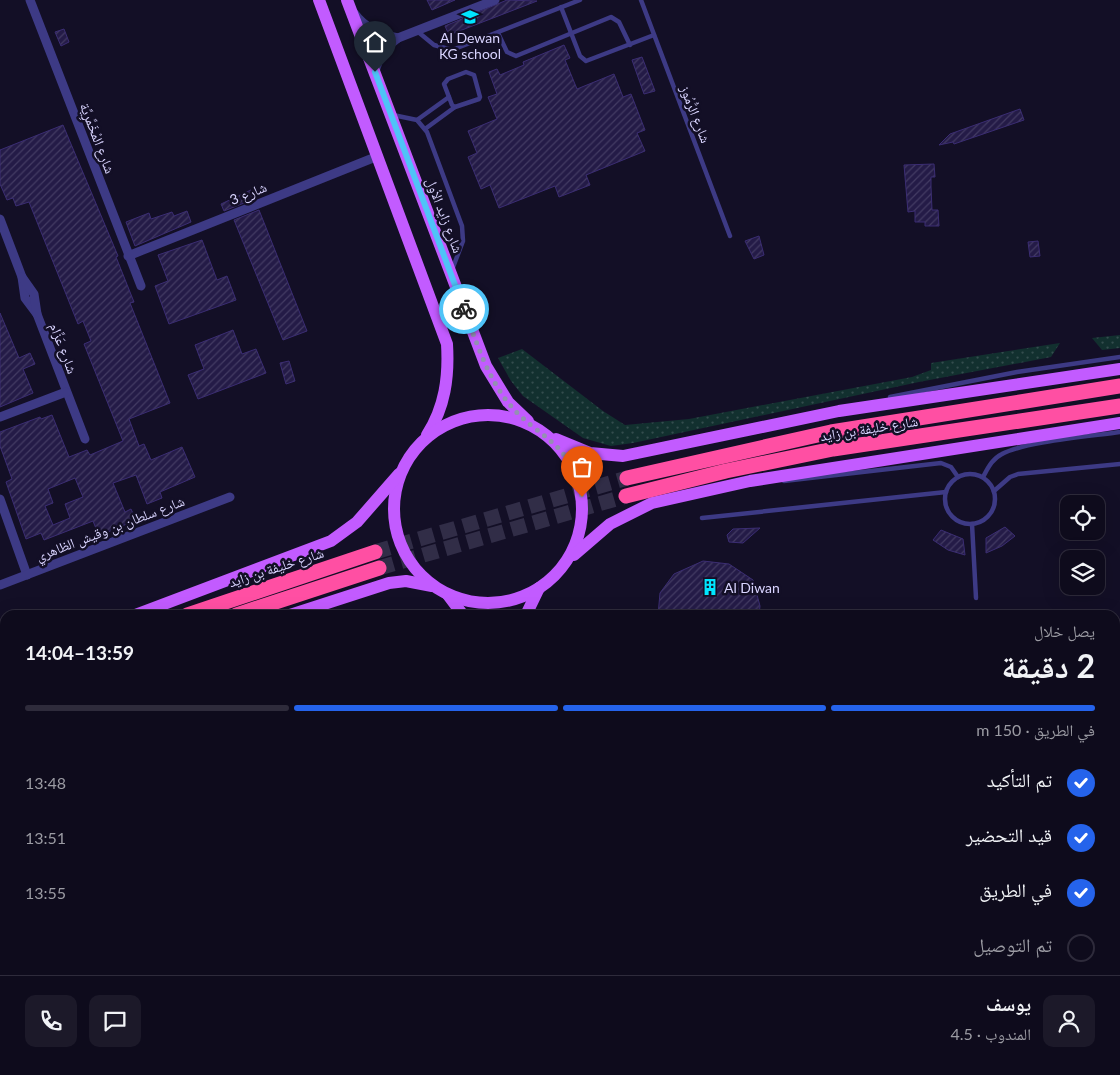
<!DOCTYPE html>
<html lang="ar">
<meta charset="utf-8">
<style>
:root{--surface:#0e0b1c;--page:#1c1929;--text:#f1f3f6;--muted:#9b9ba3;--line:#2e2b3b;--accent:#2563eb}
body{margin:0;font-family:Lato,"Noto Naskh Arabic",sans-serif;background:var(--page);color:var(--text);direction:rtl;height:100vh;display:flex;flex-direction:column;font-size:19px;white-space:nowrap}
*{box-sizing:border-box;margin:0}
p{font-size:16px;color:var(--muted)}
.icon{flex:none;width:28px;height:28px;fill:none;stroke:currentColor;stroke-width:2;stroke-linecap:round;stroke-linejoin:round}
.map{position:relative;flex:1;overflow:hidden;direction:ltr}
.details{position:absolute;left:0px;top:610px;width:1120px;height:465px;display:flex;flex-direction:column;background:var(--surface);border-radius:15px 15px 0 0;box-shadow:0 5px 20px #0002,0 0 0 1px var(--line);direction:rtl}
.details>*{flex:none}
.tools{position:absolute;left:1060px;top:495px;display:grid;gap:10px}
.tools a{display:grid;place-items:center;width:45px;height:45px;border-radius:10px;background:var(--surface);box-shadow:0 5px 20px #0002,0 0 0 1px var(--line);font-size:25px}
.pin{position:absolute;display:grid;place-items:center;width:42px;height:42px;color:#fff;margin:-51px -21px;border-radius:50% 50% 50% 0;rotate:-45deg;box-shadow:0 0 5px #0007}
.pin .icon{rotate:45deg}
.courier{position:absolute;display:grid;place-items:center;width:50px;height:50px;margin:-25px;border:4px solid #4fc3f7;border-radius:50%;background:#fff;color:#222;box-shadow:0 1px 6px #0007}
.summary em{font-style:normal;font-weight:700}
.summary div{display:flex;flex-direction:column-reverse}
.summary{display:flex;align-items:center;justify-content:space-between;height:85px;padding:0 25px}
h1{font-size:32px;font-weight:700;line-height:38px}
.bar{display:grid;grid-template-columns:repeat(4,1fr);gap:8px 5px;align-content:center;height:60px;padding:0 25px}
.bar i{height:6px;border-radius:4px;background:var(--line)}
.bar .active{background:var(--accent)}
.bar p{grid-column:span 4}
.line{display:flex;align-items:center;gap:12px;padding:0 25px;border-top:1px solid var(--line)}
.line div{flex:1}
.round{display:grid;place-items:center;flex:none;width:52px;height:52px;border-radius:10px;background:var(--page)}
ol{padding:0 25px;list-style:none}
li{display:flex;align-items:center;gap:15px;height:55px}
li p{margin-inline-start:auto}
li .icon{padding:5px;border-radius:50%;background:var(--accent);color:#fff;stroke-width:4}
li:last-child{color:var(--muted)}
li i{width:28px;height:28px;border:2px solid var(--line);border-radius:50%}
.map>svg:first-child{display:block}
</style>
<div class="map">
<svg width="1120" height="1075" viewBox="0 0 1120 1075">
<defs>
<pattern id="garden-dots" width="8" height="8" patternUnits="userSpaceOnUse" patternTransform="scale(1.25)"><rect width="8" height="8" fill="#12302f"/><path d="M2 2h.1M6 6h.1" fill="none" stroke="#344d4e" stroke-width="1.8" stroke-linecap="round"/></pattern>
<pattern id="building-hatch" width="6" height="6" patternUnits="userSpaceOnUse" patternTransform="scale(1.25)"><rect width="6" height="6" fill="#241b47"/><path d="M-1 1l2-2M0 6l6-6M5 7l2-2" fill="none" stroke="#433b63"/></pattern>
</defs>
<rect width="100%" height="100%" fill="#130f26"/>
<g fill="url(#garden-dots)">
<polygon points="1120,335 1120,348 1102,350 1092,338"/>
<polygon points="1060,343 1051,357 919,382 633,443 611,446 583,438 523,396 511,381 498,358 522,349 603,411 625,425 689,419 912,377 931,370 931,363"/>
</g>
<g fill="url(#building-hatch)" stroke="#3b2d73" fill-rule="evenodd">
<polygon points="427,0 455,0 432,10"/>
<polygon points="507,0 537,1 449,35 445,26"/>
<polygon points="64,29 69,42 61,46 55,32"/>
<polygon points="564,45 570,58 565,60 577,89 614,74 623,97 631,94 645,130 637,133 645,151 586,175 590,185 559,197 555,186 499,208 490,185 481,189 468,157 477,153 468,131 497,119 488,97 497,94 489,72 497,69 500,75 524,65 523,62"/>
<polygon points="642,57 655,91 644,94 632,60"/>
<polygon points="1020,109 1024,120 954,144 953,142 939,145 950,134"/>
<path d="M63 125 118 256 116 257 134 302 130 303 170 403 129 419 139 446 144 444 151 460 182 447 195 477 160 492 162 498 147 504 136 475 113 483 125 512 131 509 136 520 99 536 93 521 44 540 41 533 26 539 6 482 12 479 0 446V432L40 417 41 419 52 415 69 457 87 450 90 455 123 441 84 344 91 341 83 321 78 324 29 202 16 206 13 198 7 200 0 184V150ZM75 478 83 497 65 504 70 518 53 525 45 506 53 503 48 489Z"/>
<polygon points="934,164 935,177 931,177 931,187 932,210 938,210 939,226 925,226 925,222 915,222 915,211 908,212 904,165"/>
<polygon points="251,190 254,199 224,211 221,204"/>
<polygon points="259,210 307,331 283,340 234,220"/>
<polygon points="187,211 191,222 135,246 126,222 149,213 151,219 172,212 174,216"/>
<polygon points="759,236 764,255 754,259 745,241"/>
<polygon points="202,240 217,280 227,276 236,300 169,324 155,286 168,281 158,255"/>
<polygon points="1038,241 1040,256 1030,257 1028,242"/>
<polygon points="0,313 19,358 30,353 35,364 23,369 33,393 0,407"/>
<polygon points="233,330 242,354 256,349 266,373 198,399 188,375 204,369 195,345"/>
<polygon points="289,361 295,381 286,384 280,363"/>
<polygon points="1005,527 1015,536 1002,546 986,553 986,538"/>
<polygon points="760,528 743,543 729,542 727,535 733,529"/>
<polygon points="941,530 963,539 965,555 948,550 933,540"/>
<polygon points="703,561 729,564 753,580 760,606 759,615 658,615 660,593 674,574"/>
</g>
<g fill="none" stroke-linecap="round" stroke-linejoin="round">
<g stroke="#312d47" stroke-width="15" stroke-dasharray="15 8" stroke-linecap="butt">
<polyline points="375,552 627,478"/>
<polyline points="379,568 626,496"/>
</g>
<g stroke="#3d3a85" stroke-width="4.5">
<polyline points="641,0 730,236"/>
<polyline points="561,7 580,56 586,61 654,35"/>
<polyline points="417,31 434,45 452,50 580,0"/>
<polyline points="498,33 507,52 516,56 611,17 619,22 630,45"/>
<polygon points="466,72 474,75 480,97 479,99 455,107 452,105 444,84 448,79"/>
<polyline points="393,115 417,120 427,132 462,226 463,241 452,270"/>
<polyline points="417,120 449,97"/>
<polyline points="425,129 455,107"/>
<polyline points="890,397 1017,372 1120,357"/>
<circle cx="970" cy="499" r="25"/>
<path d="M983 477C988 468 992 459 1002 454 1023 442 1093 436 1120 432"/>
<polyline points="784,481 941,463 951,467 958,477"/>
<polyline points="994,491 1010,477 1018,474 1120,464"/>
<polyline points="702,518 946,492"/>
<polyline points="972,524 976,598"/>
<polyline points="0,926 5,937"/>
<polyline points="509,1070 510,1075"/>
<polyline points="538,1070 539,1075"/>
</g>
<g stroke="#3d3a85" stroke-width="9">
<polyline points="30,0 141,286"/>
<path d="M354 13C365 28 380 35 398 38"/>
<polyline points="375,71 382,51 398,38 495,0"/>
<polyline points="0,219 22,277 25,298 37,314"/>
<polyline points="128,256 378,156"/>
<polyline points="22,277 34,294 37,314 85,439"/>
<polyline points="0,417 66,392"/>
<polyline points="0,499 27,575"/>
<polyline points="0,585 230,497"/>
<polyline points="0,784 5,782"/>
<polyline points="0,971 5,969"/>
</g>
<g stroke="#c25bff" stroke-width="12">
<path d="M319 0 447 344C449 377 445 407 427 435"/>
<polyline points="347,0 486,366 508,402 528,421"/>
<circle cx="488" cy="509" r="94"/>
<polyline points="556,439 590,453 623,456 839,411 1120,369"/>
<polyline points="574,555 610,524 652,503 750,481 1120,423"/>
<polyline points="448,595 463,615"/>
<polyline points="135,615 331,541 357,522 399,474"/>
<polyline points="290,615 389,583 406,581 432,586"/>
<polyline points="526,615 539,588"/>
<polyline points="0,669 5,667"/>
<polyline points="0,723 5,721"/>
<polyline points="573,1070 574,1075"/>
<polyline points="601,1070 602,1075"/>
</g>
<g stroke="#ff4fa3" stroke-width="15">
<polyline points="627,478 831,432 1120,386"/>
<polyline points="626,496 726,471 833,449 1120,406"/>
<polyline points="187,615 375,552"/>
<polyline points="236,615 379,568"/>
<polyline points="0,686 5,684"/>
<polyline points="0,705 5,703"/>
</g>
</g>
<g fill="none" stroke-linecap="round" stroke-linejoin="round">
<path stroke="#948fb3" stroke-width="5" stroke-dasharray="0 9" d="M464 309C476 341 486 373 506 400 537 440 570 438 582 497"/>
<polyline stroke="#4fc3f7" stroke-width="6" points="375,72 464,309"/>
</g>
<defs>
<g id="school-bare" transform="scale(1.35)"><path d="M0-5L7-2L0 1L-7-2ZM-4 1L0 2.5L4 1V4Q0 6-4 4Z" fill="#00e5ff" stroke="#130f26" stroke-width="2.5" paint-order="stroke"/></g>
<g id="building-bare" transform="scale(1.35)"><path d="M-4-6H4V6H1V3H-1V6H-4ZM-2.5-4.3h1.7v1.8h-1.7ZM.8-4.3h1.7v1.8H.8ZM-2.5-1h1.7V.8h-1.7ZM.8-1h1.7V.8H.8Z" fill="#00e5ff" stroke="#130f26" stroke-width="2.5" paint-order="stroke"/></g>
</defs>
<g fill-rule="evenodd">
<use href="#school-bare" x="470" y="17"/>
<use href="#building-bare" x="710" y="587"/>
</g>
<g text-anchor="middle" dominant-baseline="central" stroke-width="5" stroke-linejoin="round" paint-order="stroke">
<g font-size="14" fill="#d9d4ff" stroke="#130f26">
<text x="470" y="37">Al Dewan<tspan x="470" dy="16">KG school</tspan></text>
<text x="724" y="587" text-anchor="start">Al Diwan</text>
</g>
<g font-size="14" fill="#d9d4ff" stroke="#130f26">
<text transform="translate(696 114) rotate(69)">شارع الرُّمُوز</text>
<text transform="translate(98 138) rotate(69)">شارع المْخَمَّرِيَّة</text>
<text transform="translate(248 193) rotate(-22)">شارع 3</text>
<text transform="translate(445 215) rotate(69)">شارع زايد الأول</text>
<text transform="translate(64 348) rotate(69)">شارع عَزَّام</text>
<text transform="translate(869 428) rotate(-9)">شارع خليفة بن زايد</text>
<text transform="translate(110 528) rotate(-21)">شارع سلطان بن وقيش الظاهري</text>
<text transform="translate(276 567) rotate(-18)">شارع خليفة بن زايد</text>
</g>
</g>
</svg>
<div class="tools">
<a><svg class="icon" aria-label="locate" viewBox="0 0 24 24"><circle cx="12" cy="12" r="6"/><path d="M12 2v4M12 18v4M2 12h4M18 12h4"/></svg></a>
<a><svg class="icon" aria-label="layers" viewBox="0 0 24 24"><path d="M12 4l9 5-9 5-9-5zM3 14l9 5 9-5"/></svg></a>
</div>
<div class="pin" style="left:582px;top:497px;background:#ea580c"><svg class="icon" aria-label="bag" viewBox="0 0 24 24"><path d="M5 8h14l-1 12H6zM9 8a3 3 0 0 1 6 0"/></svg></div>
<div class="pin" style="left:375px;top:72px;background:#1f2937"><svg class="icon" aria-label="home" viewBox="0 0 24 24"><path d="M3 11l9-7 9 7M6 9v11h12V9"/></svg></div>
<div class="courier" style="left:464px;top:309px"><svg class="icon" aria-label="bike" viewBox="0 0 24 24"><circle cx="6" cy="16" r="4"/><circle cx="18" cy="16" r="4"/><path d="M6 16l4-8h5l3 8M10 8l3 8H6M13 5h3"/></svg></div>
<section class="details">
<div class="summary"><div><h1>2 دقيقة</h1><p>يصل خلال</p></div><em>13:59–14:04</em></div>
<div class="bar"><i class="active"></i><i class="active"></i><i class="active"></i><i></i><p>في الطريق · 150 m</p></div>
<ol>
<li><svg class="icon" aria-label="check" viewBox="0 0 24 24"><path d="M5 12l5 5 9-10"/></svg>تم التأكيد<p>13:48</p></li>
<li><svg class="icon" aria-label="check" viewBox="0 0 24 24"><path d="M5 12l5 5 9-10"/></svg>قيد التحضير<p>13:51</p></li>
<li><svg class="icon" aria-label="check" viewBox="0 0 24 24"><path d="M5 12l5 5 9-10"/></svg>في الطريق<p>13:55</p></li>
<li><i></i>تم التوصيل</li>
</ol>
<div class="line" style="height:90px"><a class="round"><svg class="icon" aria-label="person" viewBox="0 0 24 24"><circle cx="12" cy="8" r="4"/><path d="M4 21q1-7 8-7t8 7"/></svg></a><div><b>يوسف</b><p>المندوب · 4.5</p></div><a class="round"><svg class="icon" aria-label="chat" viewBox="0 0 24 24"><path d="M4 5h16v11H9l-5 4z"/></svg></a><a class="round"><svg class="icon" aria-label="phone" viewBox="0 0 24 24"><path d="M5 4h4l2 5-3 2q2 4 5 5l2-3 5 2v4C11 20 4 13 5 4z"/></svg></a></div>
</section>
</div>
